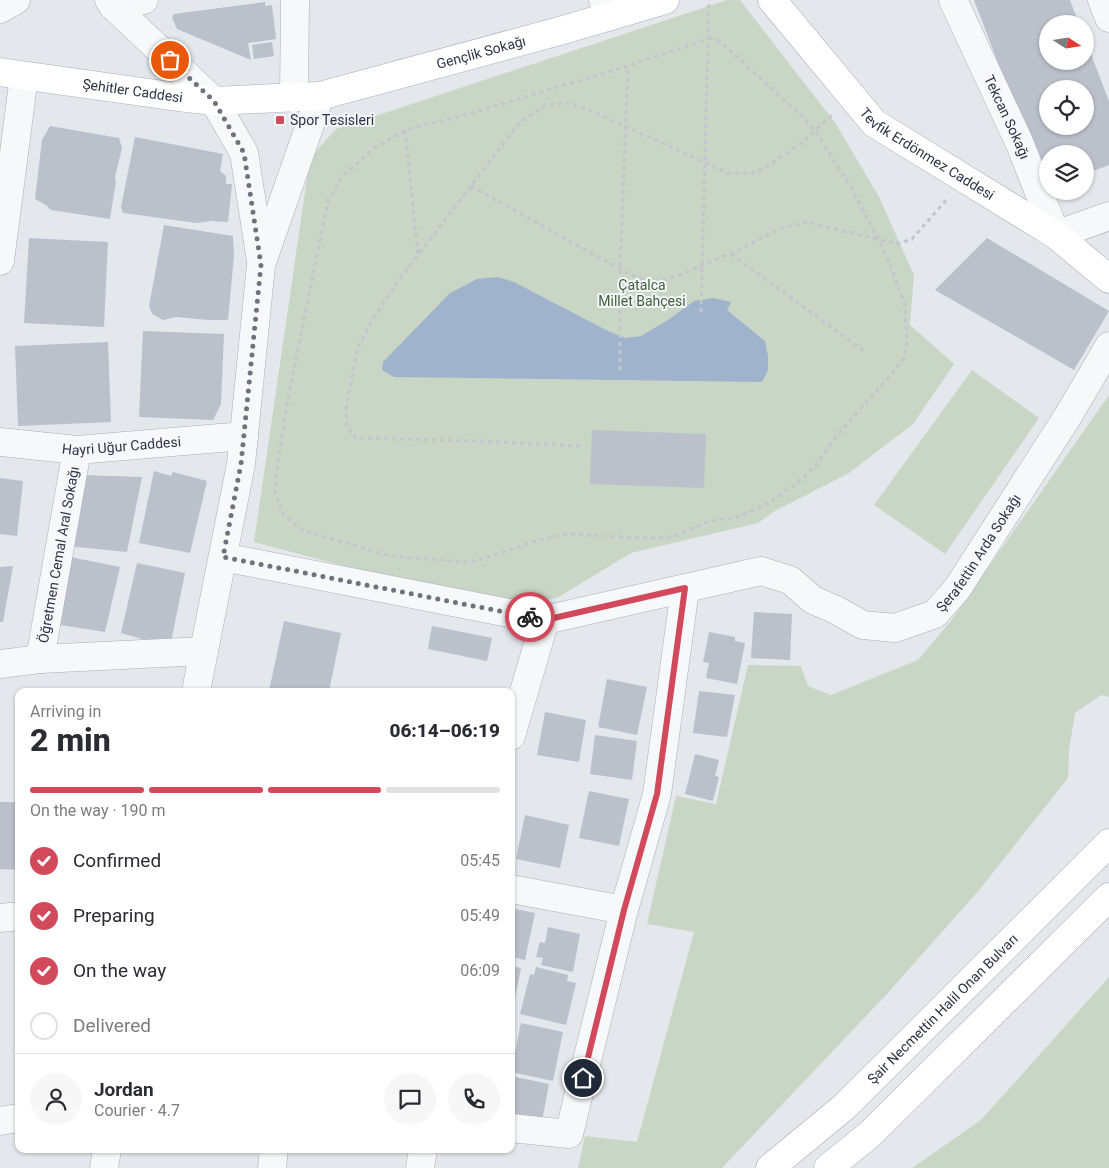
<!DOCTYPE html>
<meta charset="utf-8">
<style>
:root{--surface:#fff;--page:#f7f7f7;--text:#2b2b33;--muted:#7c7c81;--line:#e1e1e2;--accent:#d1495b}
body{margin:0;font-family:Roboto,sans-serif;background:var(--page);color:var(--text);height:100vh;display:flex;flex-direction:column;font-size:19px;white-space:nowrap}
*{box-sizing:border-box;margin:0}
p{font-size:16px;color:var(--muted)}
.icon{flex:none;width:28px;height:28px;fill:none;stroke:currentColor;stroke-width:2;stroke-linecap:round;stroke-linejoin:round}
.map{position:relative;flex:1;overflow:hidden}
.drawer{position:absolute;left:15px;top:688px;width:500px;height:465px;display:flex;flex-direction:column;background:var(--surface);border-radius:10px;box-shadow:0 1px 4px #0004}
.drawer>*{flex:none}
.needle{width:32px;rotate:102deg}
.controls{position:absolute;left:1039px;top:15px;display:grid;gap:10px}
.controls a{display:grid;place-items:center;width:55px;height:55px;border-radius:50%;background:var(--surface);box-shadow:0 1px 4px #0004;font-size:25px}
.pin{position:absolute;display:grid;place-items:center;width:42px;height:42px;color:#fff;margin:-21px;border:2px solid #fff;border-radius:50%;box-shadow:0 1px 5px #0007}
.courier{position:absolute;display:grid;place-items:center;width:50px;height:50px;margin:-25px;border:4px solid #d1495b;border-radius:50%;background:#fff;color:#222;box-shadow:0 1px 6px #0007}
.head em{font-style:normal;font-weight:800}
.head div{display:flex;flex-direction:column-reverse}
.head{display:flex;align-items:center;justify-content:space-between;height:85px;padding:0 15px}
h1{font-size:32px;font-weight:800;line-height:38px}
.bar{display:grid;grid-template-columns:repeat(4,1fr);gap:8px 5px;align-content:center;height:60px;padding:0 15px}
.bar i{height:6px;border-radius:4px;background:var(--line)}
.bar .current{background:var(--accent)}
.bar p{grid-column:span 4}
.line{display:flex;align-items:center;gap:12px;padding:0 15px;border-top:1px solid var(--line)}
.line div{flex:1}
.round{display:grid;place-items:center;flex:none;width:52px;height:52px;border-radius:26px;background:var(--page)}
ol{padding:0 15px;list-style:none}
li{display:flex;align-items:center;gap:15px;height:55px}
li p{margin-inline-start:auto}
li .icon{padding:5px;border-radius:50%;background:var(--accent);color:#fff;stroke-width:4}
li:last-child{color:var(--muted)}
li i{width:28px;height:28px;border:2px solid var(--line);border-radius:50%}
.map>svg:first-child{display:block}
</style>
<div class="map">
<svg width="1109" height="1168" viewBox="0 0 1109 1168">
<rect width="100%" height="100%" fill="#e4e7ec"/>
<g fill="#c9d6c5">
<polygon points="727,0 740,0 836,124 879,197 914,275 910,325 954,364 913,424 849,473 775,511 758,523 631,553 557,598 522,603 441,592 254,542 310,158 336,129"/>
<polygon points="972,370 1039,418 945,554 874,505"/>
<polygon points="1109,395 1109,697 1101,695 1075,713 1069,750 1068,778 980,889 886,995 722,1168 578,1168 585,1136 637,1142 694,932 647,924 676,796 716,804 748,665 801,666 808,686 831,695 918,660 950,622"/>
<polygon points="1109,977 1109,1168 912,1168 981,1120"/>
</g>
<polygon fill="#9fb4cc" points="498,277 514,282 608,331 625,338 641,336 668,320 694,301 713,298 731,302 727,310 765,341 768,356 768,370 762,382 394,377 382,370 383,362 450,293 477,279"/>
<g fill="#bbc0ca" fill-rule="evenodd">
<path d="M974 0H1070L1079 24H1048V61H1085V39L1109 101V165L1085 174V154H1048L1047 190ZM1048 89H1085V126H1048Z"/>
<polygon points="265,2 265,6 272,5 276,39 248,43 251,60 177,29 172,18 174,14"/>
<polygon points="272,42 274,56 254,59 252,45"/>
<polygon points="50,126 119,138 122,148 115,177 116,181 110,219 51,210 46,205 35,199 42,140"/>
<polygon points="135,137 223,154 220,171 226,176 226,184 232,184 228,222 211,221 197,223 123,213 121,207"/>
<polygon points="164,225 233,236 234,256 228,320 209,320 176,317 163,320 152,314 149,306"/>
<polygon points="29,238 108,242 104,327 24,323"/>
<polygon points="987,238 1109,311 1074,370 935,290"/>
<polygon points="143,331 224,334 221,404 213,420 139,417"/>
<polygon points="108,342 111,422 18,426 15,346"/>
<polygon points="592,430 706,434 704,488 590,484"/>
<polygon points="154,471 171,476 173,472 207,481 190,553 139,543"/>
<polygon points="81,475 142,477 127,552 68,546"/>
<polygon points="0,478 23,481 17,536 0,534"/>
<polygon points="70,557 120,567 105,632 54,624"/>
<polygon points="137,563 185,573 170,647 121,633"/>
<polygon points="13,566 3,622 0,622 0,567"/>
<polygon points="754,612 792,614 790,660 751,658"/>
<polygon points="284,621 341,633 329,691 269,691"/>
<polygon points="432,626 492,638 487,661 428,649"/>
<polygon points="709,632 735,637 735,641 745,643 737,684 706,678 709,663 703,662"/>
<polygon points="607,679 647,687 637,735 598,727"/>
<polygon points="699,691 735,695 727,737 693,733"/>
<polygon points="545,712 586,720 579,762 537,755"/>
<polygon points="595,735 637,741 632,780 590,774"/>
<polygon points="695,754 719,760 715,776 719,777 713,801 685,794"/>
<polygon points="589,791 629,799 619,846 579,838"/>
<polygon points="0,802 19,802 19,870 0,869"/>
<polygon points="525,815 569,825 560,868 516,859"/>
<polygon points="511,908 535,913 525,960 511,957"/>
<polygon points="548,927 580,934 573,972 541,965 543,958 536,957 540,942 545,943"/>
<polygon points="511,966 521,968 512,1013 511,1013"/>
<polygon points="536,967 568,975 567,981 576,983 566,1025 520,1014 530,974 534,975"/>
<polygon points="521,1023 563,1032 553,1081 511,1072"/>
<polygon points="511,1076 549,1084 541,1126 511,1120"/>
</g>
<g fill="none" stroke-linecap="round" stroke-linejoin="round">
<g stroke="#a9aeb7" stroke-width="29">
<g id="minor">
<polyline points="109,0 113,6 214,101"/>
<polyline points="603,0 611,16"/>
<path id="s1" d="M953 0 1019 142 1056 235 1109 216"/>
<polyline points="1102,0 1109,18"/>
<polyline points="113,6 144,0"/>
<polyline points="0,9 16,0"/>
<polyline points="294,98 295,0"/>
<polyline points="0,261 24,76"/>
<path id="s2" d="M0 442 77 450 244 436"/>
<path id="s3" d="M223 557 545 620 761 571 790 580 813 600 834 609 863 625 895 628 935 614 957 589 1068 416 1109 346"/>
<path id="s4" d="M40 659 77 450"/>
<polyline points="0,664 40,659 204,651"/>
<polyline points="511,736 545,620"/>
<polyline points="511,889 624,910"/>
<polyline points="0,918 19,916"/>
<polyline points="0,1121 19,1118"/>
<polyline points="511,1128 569,1134 624,910 657,794 685,589"/>
<polyline points="272,1168 274,1149"/>
<polyline points="420,1168 423,1149"/>
</g>
</g>
<g stroke="#a9aeb7" stroke-width="29">
<g id="tertiary">
<polyline points="214,101 244,153 261,261"/>
<polyline points="196,691 241,464 261,265 320,96"/>
<polyline points="104,1168 107,1149"/>
</g>
</g>
<g stroke="#a9aeb7" stroke-width="29">
<g id="secondary">
<path id="s5" d="M772 0 874 123 1056 235 1109 279"/>
<path id="s6" d="M0 72 178 97 214 101 320 96 563 30 665 0"/>
</g>
</g>
<g stroke="#a3abb8" stroke-width="29">
<g id="primary">
<path id="s7" d="M770 1168 844 1107 1109 843"/>
<polyline points="828,1168 869,1135 1109,897"/>
</g>
</g>
<g stroke="#c2c5cb" stroke-width="3" stroke-dasharray="4 4" stroke-linecap="butt">
<polygon points="709,38 715,39 722,43 805,119 815,131 852,189 879,240 892,269 905,306 907,344 903,360 888,378 839,433 815,466 796,484 767,504 735,518 710,521 672,537 642,538 568,534 545,538 473,562 464,562 390,556 302,530 283,514 275,492 278,461 288,399 328,201 342,177 373,149 405,130 465,115 628,66"/>
<polyline points="405,130 418,254"/>
<polyline points="471,186 620,269 636,277 653,281 665,280 681,275 702,265 739,250 779,229 807,222 897,244 912,239 948,198"/>
<polyline points="731,254 864,351"/>
<polyline points="701,312 709,0"/>
<polyline points="620,370 620,269 628,66"/>
<polyline points="580,446 479,441 355,438 347,425 346,408 358,347 373,319 401,277 520,122 546,105 566,103 587,109 728,173 752,173 766,167 800,144 833,114"/>
</g>
<use href="#minor" stroke="#f7f8fa" stroke-width="28"/>
<use href="#tertiary" stroke="#f7f8fa" stroke-width="28"/>
<use href="#secondary" stroke="#fff" stroke-width="28"/>
<use href="#primary" stroke="#fff" stroke-width="28"/>
</g>
<g fill="none" stroke-linecap="round" stroke-linejoin="round">
<polyline stroke="#6c737f" stroke-width="5" stroke-dasharray="0 9" points="170,60 214,101 244,153 261,265 241,464 223,557 530,617"/>
<polyline stroke="#d1495b" stroke-width="6" points="530,617 545,620 685,588 657,794 624,910 583,1078"/>
</g>
<rect fill="#d1495b" stroke="#f4f6f9" stroke-width="2" x="275" y="115" width="10" height="10" rx="2.5"/>
<g text-anchor="middle" dominant-baseline="central" stroke-width="4" stroke-linejoin="round" paint-order="stroke">
<g font-size="14" fill="#2b3445" stroke="#f4f6f9">
<text stroke="none"><textPath href="#s6" startOffset="489">Gençlik Sokağı</textPath></text>
<text stroke="none"><textPath href="#s6" startOffset="134">Şehitler Caddesi</textPath></text>
<text stroke="none"><textPath href="#s1" startOffset="129">Tekcan Sokağı</textPath></text>
<text stroke="none"><textPath href="#s5" startOffset="221">Tevfik Erdönmez Caddesi</textPath></text>
<text stroke="none"><textPath href="#s2" startOffset="122">Hayri Uğur Caddesi</textPath></text>
<text stroke="none"><textPath href="#s3" startOffset="816">Şerafettin Arda Sokağı</textPath></text>
<text stroke="none"><textPath href="#s4" startOffset="106">Öğretmen Cemal Aral Sokağı</textPath></text>
<text stroke="none"><textPath href="#s7" startOffset="235">Şair Necmettin Halil Onan Bulvarı</textPath></text>
</g>
<g font-size="14" fill="#2b3445" stroke="#f4f6f9" text-anchor="start">
<text x="290" y="120">Spor Tesisleri</text>
</g>
<g font-size="14" fill="#3f6138" stroke="#f4f6f9">
<text x="642" y="285">Çatalca<tspan x="642" dy="16">Millet Bahçesi</tspan></text>
</g>
</g>
</svg>
<div class="controls">
<a><svg class="needle" viewBox="-14 -14 28 28"><path d="M0-13l5 13h-10z" fill="#e53935"/><path d="M0 13l5-13h-10z" fill="#7c7c81"/></svg></a>
<a><svg class="icon" aria-label="locate" viewBox="0 0 24 24"><circle cx="12" cy="12" r="6"/><path d="M12 2v4M12 18v4M2 12h4M18 12h4"/></svg></a>
<a><svg class="icon" aria-label="layers" viewBox="0 0 24 24"><path d="M12 4l9 5-9 5-9-5zM3 14l9 5 9-5"/></svg></a>
</div>
<div class="pin" style="left:170px;top:60px;background:#ea580c"><svg class="icon" aria-label="bag" viewBox="0 0 24 24"><path d="M5 8h14l-1 12H6zM9 8a3 3 0 0 1 6 0"/></svg></div>
<div class="pin" style="left:583px;top:1078px;background:#1f2937"><svg class="icon" aria-label="home" viewBox="0 0 24 24"><path d="M3 11l9-7 9 7M6 9v11h12V9"/></svg></div>
<div class="courier" style="left:530px;top:617px"><svg class="icon" aria-label="bike" viewBox="0 0 24 24"><circle cx="6" cy="16" r="4"/><circle cx="18" cy="16" r="4"/><path d="M6 16l4-8h5l3 8M10 8l3 8H6M13 5h3"/></svg></div>
<section class="drawer">
<div class="head"><div><h1>2 min</h1><p>Arriving in</p></div><em>06:14–06:19</em></div>
<div class="bar"><i class="current"></i><i class="current"></i><i class="current"></i><i></i><p>On the way · 190 m</p></div>
<ol>
<li><svg class="icon" aria-label="check" viewBox="0 0 24 24"><path d="M5 12l5 5 9-10"/></svg>Confirmed<p>05:45</p></li>
<li><svg class="icon" aria-label="check" viewBox="0 0 24 24"><path d="M5 12l5 5 9-10"/></svg>Preparing<p>05:49</p></li>
<li><svg class="icon" aria-label="check" viewBox="0 0 24 24"><path d="M5 12l5 5 9-10"/></svg>On the way<p>06:09</p></li>
<li><i></i>Delivered</li>
</ol>
<div class="line" style="height:90px"><a class="round"><svg class="icon" aria-label="person" viewBox="0 0 24 24"><circle cx="12" cy="8" r="4"/><path d="M4 21q1-7 8-7t8 7"/></svg></a><div><b>Jordan</b><p>Courier · 4.7</p></div><a class="round"><svg class="icon" aria-label="chat" viewBox="0 0 24 24"><path d="M4 5h16v11H9l-5 4z"/></svg></a><a class="round"><svg class="icon" aria-label="phone" viewBox="0 0 24 24"><path d="M5 4h4l2 5-3 2q2 4 5 5l2-3 5 2v4C11 20 4 13 5 4z"/></svg></a></div>
</section>
</div>
